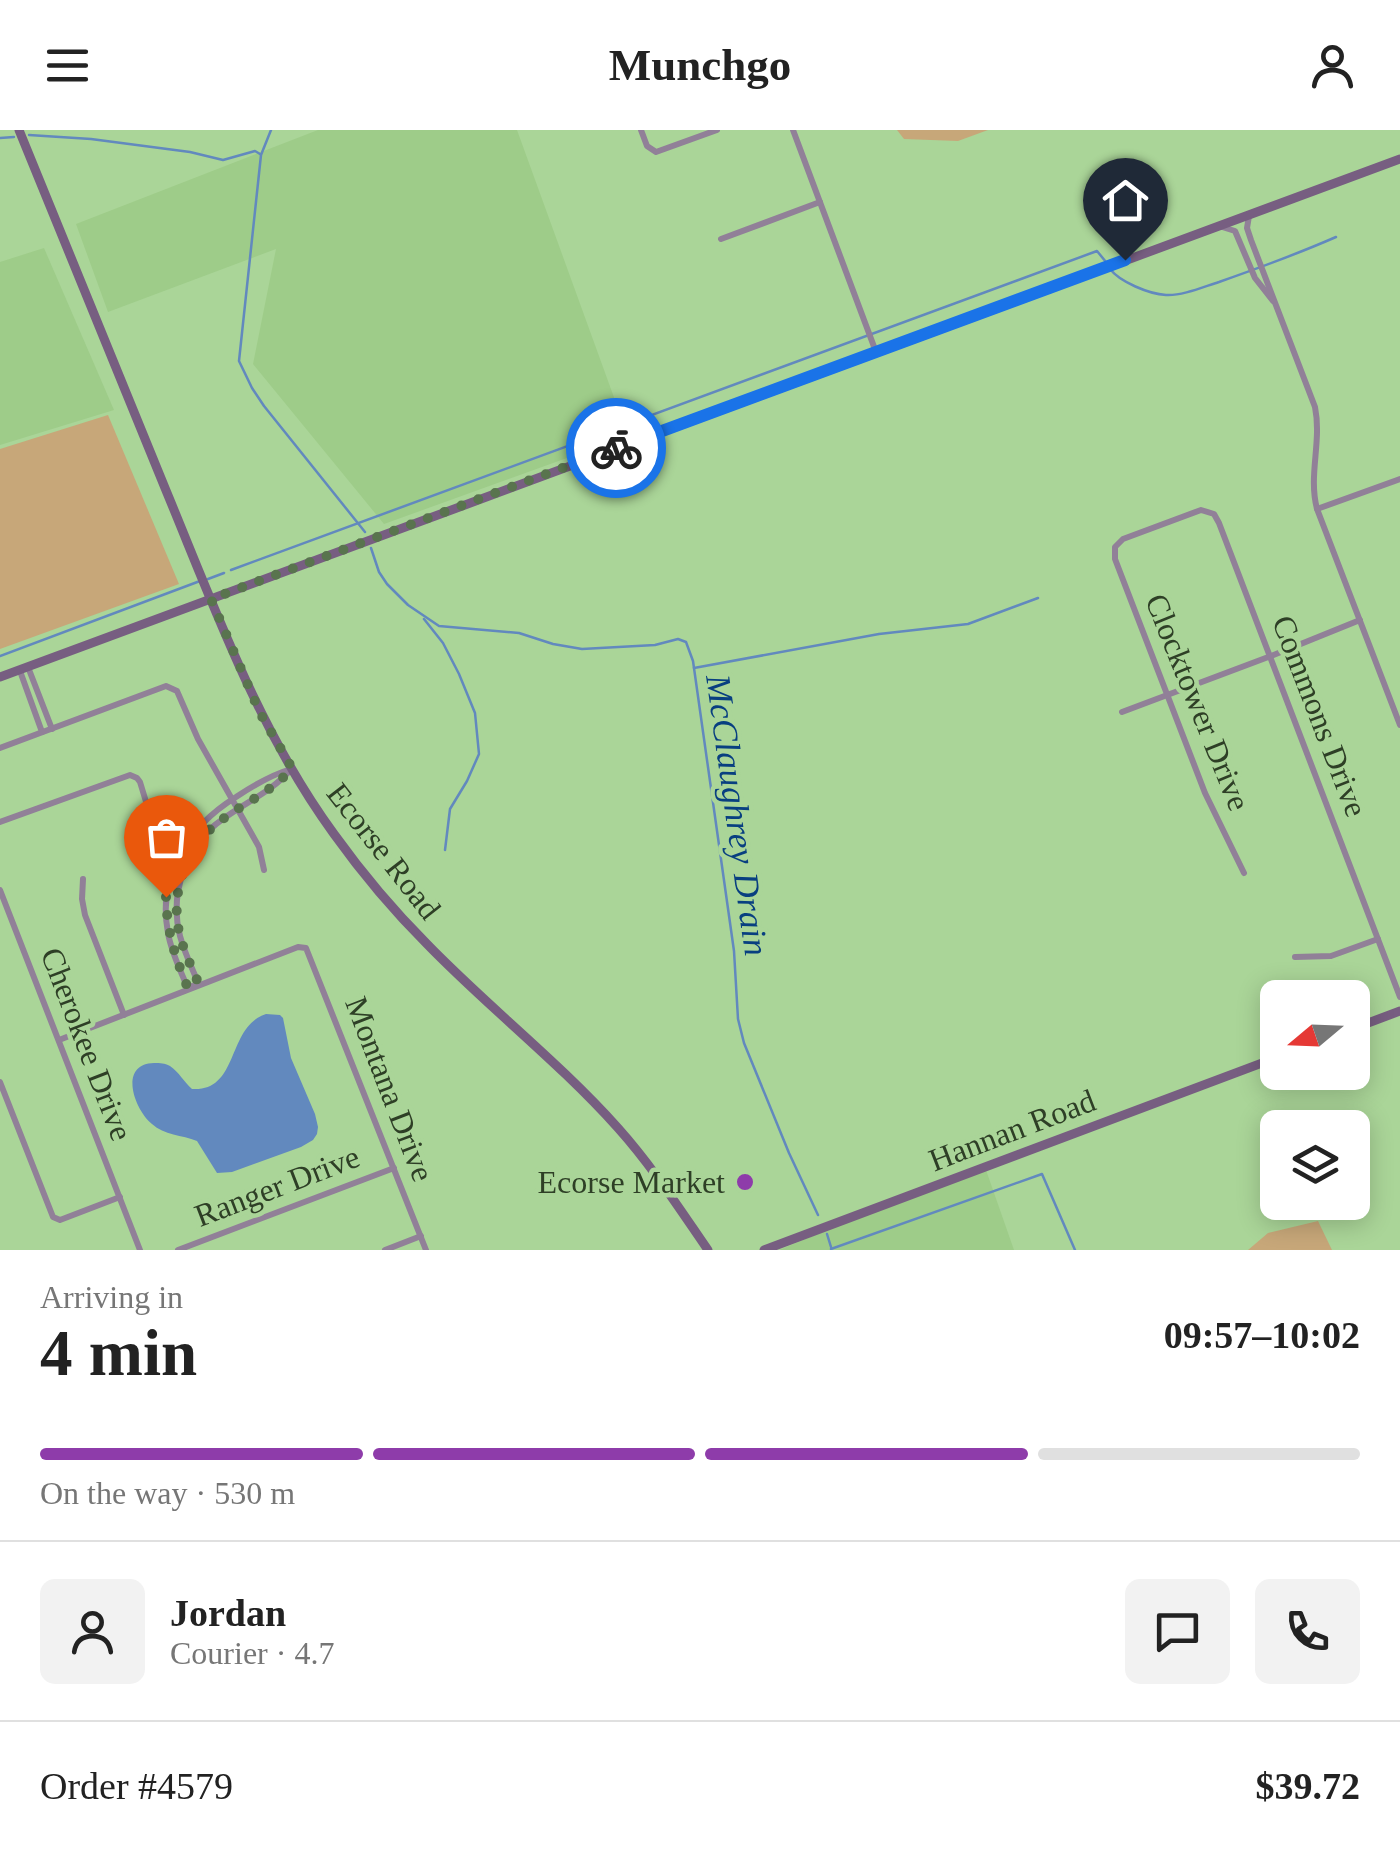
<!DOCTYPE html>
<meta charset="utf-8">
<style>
:root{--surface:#fff;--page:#f2f2f2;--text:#222;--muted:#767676;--line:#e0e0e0;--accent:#8e3caa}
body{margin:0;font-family:"Times New Roman",serif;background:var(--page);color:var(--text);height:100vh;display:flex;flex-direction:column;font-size:38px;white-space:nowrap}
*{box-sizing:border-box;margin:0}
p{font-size:32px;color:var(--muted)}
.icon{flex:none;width:55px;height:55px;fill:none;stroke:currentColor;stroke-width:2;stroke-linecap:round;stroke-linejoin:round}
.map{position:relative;height:1120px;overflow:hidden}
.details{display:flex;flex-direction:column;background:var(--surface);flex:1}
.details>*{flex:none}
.needle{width:65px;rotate:251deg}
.controls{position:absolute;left:1260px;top:850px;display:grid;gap:20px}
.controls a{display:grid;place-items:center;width:110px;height:110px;border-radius:15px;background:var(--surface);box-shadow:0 5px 25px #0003;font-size:50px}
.pin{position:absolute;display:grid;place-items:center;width:85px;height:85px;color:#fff;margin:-102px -42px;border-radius:50% 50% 50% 0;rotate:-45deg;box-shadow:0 0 10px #0007}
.pin .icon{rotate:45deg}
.courier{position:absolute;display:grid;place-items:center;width:100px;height:100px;margin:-50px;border:8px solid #1a73e8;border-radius:50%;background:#fff;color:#222;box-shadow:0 2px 12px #0007}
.summary em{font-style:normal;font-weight:700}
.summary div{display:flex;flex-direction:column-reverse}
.summary{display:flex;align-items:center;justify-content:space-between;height:170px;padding:0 40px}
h1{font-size:65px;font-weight:700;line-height:75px}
.bar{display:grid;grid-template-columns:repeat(4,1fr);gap:15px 10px;align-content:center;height:120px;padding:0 40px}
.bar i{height:12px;border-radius:8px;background:var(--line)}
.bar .selected{background:var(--accent)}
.bar p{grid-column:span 4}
.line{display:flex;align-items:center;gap:25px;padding:0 40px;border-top:2px solid var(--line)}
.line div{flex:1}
.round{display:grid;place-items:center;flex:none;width:105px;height:105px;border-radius:15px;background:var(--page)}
header{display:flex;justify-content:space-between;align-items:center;height:130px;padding:0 40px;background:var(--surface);font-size:45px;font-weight:700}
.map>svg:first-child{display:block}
</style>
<header><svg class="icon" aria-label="menu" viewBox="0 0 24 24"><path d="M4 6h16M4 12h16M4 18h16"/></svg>Munchgo<svg class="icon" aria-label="person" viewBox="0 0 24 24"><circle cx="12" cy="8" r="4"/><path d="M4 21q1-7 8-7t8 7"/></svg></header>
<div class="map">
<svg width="1400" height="1120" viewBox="0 0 1400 1120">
<rect width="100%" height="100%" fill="#aad598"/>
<g fill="#9ecc89">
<polygon points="318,0 517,0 628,306 384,394 253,234 276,119 108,182 76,94"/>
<polygon points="44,118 114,280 0,315 0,132"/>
<polygon points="986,1040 1014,1120 779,1120 835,1097"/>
</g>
<g fill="#c7a779">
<polygon points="897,0 988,0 958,11 904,9"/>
<polygon points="108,285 179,454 0,519 0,319"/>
<polygon points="1318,1091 1332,1120 1248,1120 1268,1103"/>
</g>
<path fill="#6289be" d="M266 884 280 885 283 888 291 928 315 984 318 997 317 1004 313 1010 301 1017 232 1042 217 1043 197 1011C182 1005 164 1005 152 994 134 979 118 934 154 933 161 933 164 933 170 936 179 942 184 952 192 959 240 962 226 897 266 884Z"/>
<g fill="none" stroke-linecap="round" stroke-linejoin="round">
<g stroke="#6289be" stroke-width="2.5">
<polyline points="271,0 261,25 239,231 252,258 264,276 365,402"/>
<polyline points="29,5 91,9 190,22 223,30 255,21 260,24"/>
<polyline points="0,8 14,7"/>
<path d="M1110 139C1120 152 1149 164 1166 165 1182 166 1203 157 1219 152 1259 138 1297 124 1336 107"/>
<polyline points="371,418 379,442 387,454 408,475 439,496 519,503 553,514 582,519 655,515 678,509 686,512 693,531 734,821 738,889 744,913 789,1023 818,1085"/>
<polyline points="231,440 1097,121 1106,132"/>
<polyline points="208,449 224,443"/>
<polyline points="424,489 443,513 459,544 475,583 479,624 467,651 450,679 445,720"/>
<polyline points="0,526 200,451"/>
<polyline points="694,538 879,504 968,494 1038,468"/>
<polyline points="827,1104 831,1117"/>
<polyline points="831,1119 1042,1044 1075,1120"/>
</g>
<g stroke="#918098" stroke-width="6">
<polyline points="641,0 647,16 656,22 717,0"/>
<polyline points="793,0 876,222"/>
<path d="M1249 86 1247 98 1251 110 1315 277C1322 312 1308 345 1317 379L1400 595"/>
<polyline points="1219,96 1235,101 1255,148 1273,171"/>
<polyline points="721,109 820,72"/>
<polyline points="1317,379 1400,349"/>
<polyline points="28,537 52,599"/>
<polyline points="20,541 42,602"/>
<polyline points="1122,582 1271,526 1360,490"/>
<polyline points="0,618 166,556 177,561 198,609 259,717 264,740"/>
<polyline points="0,692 130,645 137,648 140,652 147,675 161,697 193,720"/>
<polyline points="1244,743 1205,663 1115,429 1115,417 1123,409 1201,380 1214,384 1219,393 1400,867"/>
<polyline points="83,749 82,769 85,785 124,885"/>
<polyline points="0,760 140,1120"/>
<polyline points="1295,827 1331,826 1378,809"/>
<path d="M193 857 186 854C179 837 171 821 168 803 157 744 188 697 236 667 254 655 271 645 291 639"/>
<path d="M194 857 197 850C191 836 184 821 180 806 169 764 186 714 223 689 246 672 273 661 291 639"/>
<polyline points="59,910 298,817 306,818 426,1120"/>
<polyline points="0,952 53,1087 60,1090 120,1067"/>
<polyline points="178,1120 394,1038"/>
<polyline points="385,1120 421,1106"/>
</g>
<g stroke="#775e81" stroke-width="9">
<path d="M19 0C67 119 117 238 165 358 214 476 258 600 334 704 362 743 393 780 427 814 488 877 559 932 618 998 652 1036 679 1078 708 1120"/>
<polyline points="0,547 1400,29"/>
<polyline points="1352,899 1400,881"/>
<polyline points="764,1120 1278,927"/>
</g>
</g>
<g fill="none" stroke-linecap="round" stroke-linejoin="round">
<path stroke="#59744e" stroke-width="10" stroke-dasharray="0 18" d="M166 767C167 801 174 823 186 854L194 858 197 850C191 836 184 821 180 806 169 763 186 714 223 689 246 672 273 661 292 638L260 583 211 469 616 318"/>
<polyline stroke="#1a73e8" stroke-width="12" points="616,318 1125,130"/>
</g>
<circle fill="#8e3caa" stroke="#aad598" stroke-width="4" cx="745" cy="1052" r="10"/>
<g text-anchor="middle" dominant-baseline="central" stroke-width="9" stroke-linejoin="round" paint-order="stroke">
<g font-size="32" fill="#2e3f26" stroke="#aad598">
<text transform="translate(1198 572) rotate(68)">Clocktower Drive</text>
<text transform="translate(1320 586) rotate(69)">Commons Drive</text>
<text transform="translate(384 721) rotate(52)">Ecorse Road</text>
<text transform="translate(87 914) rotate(69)">Cherokee Drive</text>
<text transform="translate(390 959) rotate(69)">Montana Drive</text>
<text transform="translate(1012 1000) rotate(-21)">Hannan Road</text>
<text transform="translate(277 1056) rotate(-21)">Ranger Drive</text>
</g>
<g font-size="32" fill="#2e3f26" stroke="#aad598" text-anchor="end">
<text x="725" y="1052">Ecorse Market</text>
</g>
<g font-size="35" font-style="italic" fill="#083f80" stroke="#aad598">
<text transform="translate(737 685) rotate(82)">McClaughrey Drain</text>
</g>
</g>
</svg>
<div class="controls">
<a><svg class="needle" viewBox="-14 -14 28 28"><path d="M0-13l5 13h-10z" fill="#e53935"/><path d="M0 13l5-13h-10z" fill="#767676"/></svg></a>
<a><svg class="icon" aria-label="layers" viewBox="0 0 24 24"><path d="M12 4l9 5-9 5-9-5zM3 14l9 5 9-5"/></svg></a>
</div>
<div class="pin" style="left:166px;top:767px;background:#ea580c"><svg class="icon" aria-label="bag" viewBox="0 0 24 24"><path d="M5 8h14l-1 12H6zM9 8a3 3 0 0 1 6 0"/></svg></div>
<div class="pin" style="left:1125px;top:130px;background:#1f2937"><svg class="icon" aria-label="home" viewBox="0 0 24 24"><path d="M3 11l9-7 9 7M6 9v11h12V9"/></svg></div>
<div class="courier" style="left:616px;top:318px"><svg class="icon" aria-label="bike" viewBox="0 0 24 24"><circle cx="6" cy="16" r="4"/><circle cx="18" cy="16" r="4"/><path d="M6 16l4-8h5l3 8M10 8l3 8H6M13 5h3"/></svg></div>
</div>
<section class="details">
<div class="summary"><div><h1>4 min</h1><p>Arriving in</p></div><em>09:57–10:02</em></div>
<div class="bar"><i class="selected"></i><i class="selected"></i><i class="selected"></i><i></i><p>On the way · 530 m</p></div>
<div class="line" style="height:180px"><a class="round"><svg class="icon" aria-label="person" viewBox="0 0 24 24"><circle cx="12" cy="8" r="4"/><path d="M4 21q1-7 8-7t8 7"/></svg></a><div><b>Jordan</b><p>Courier · 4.7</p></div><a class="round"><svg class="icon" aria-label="chat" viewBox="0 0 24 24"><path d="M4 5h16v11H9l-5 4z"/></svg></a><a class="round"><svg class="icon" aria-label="phone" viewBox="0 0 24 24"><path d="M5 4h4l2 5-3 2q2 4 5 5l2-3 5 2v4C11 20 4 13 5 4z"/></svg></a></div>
<div class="line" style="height:130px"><div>Order #4579</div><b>$39.72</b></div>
</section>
